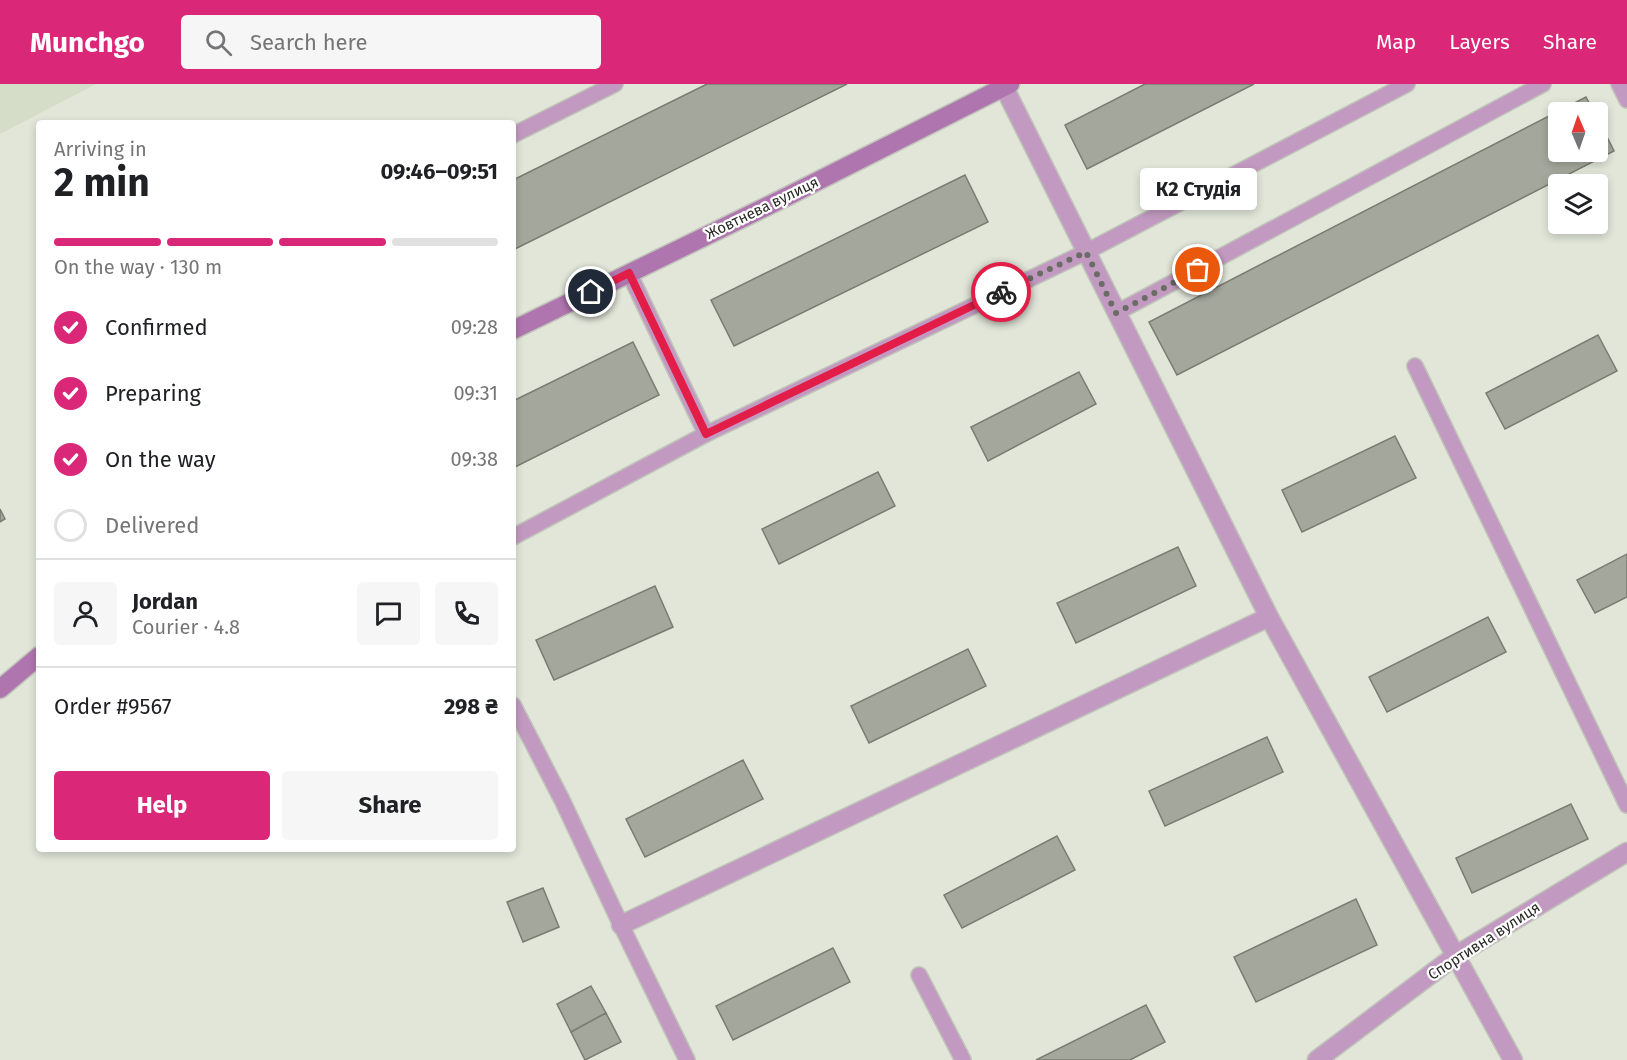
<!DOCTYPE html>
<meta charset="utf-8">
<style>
:root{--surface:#fff;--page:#f6f6f6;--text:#202124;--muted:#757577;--line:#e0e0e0;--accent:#db2777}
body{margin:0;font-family:"Fira Sans",sans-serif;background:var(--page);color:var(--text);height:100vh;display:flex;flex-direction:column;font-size:22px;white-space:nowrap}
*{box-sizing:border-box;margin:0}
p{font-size:20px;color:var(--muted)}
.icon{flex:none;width:33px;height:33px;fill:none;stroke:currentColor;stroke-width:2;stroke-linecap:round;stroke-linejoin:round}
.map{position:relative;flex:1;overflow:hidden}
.drawer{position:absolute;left:36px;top:36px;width:480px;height:732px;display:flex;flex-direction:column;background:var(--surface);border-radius:6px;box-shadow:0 3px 9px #0003}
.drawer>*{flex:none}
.needle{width:39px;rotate:358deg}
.fabs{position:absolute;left:1548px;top:18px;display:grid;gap:12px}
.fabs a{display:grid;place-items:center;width:60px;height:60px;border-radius:6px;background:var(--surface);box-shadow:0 3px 9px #0003;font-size:30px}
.pin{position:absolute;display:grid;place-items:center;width:51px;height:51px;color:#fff;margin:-26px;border:3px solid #fff;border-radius:50%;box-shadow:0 2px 6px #0007}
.courier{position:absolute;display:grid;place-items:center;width:60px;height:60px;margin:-30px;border:4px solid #e11d48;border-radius:50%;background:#fff;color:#222;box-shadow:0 2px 8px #0007}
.bubble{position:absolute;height:42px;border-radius:6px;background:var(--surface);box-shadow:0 3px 9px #0003;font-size:20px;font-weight:700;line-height:42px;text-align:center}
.head em{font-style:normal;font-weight:700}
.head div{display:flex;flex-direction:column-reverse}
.head{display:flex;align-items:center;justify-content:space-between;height:102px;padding:0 18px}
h1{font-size:39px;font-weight:700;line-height:45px}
.bar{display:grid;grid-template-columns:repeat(4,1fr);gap:9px 6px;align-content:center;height:72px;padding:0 18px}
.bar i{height:8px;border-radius:4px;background:var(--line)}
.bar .current{background:var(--accent)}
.bar p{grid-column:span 4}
.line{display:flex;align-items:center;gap:15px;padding:0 18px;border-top:2px solid var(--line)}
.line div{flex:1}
.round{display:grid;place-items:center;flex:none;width:63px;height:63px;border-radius:6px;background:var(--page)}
ol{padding:0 18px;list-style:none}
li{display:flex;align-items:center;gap:18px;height:66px}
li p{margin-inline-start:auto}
li .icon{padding:6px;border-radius:50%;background:var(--accent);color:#fff;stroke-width:4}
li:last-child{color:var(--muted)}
li i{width:33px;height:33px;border:3px solid var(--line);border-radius:50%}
.cta{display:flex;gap:12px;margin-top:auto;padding:12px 18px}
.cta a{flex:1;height:69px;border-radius:6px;background:var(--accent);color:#fff;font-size:24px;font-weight:700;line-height:69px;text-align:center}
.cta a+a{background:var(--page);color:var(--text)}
header{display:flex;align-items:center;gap:36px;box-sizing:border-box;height:84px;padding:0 30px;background:var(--accent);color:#fff}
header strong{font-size:28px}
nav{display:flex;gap:33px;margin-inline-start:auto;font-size:21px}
.search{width:420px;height:54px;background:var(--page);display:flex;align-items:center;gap:15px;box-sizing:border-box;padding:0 21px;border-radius:6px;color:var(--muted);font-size:22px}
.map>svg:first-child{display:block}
</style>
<header>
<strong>Munchgo</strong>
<div class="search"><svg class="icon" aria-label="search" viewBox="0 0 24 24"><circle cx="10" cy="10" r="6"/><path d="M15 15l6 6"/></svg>Search here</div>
<nav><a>Map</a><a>Layers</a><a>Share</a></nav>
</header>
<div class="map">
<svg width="1627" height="976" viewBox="0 0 1627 976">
<rect width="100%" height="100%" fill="#e1e6d9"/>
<polygon fill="#d5dcc8" points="0,0 96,0 0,50"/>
<g fill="#a4a89c" stroke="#797d71" stroke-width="1.5">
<polygon points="707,0 847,0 513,166 513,96"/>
<polygon points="1145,0 1254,0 1087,85 1065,41"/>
<polygon points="1586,13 1594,28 1558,28 1558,68 1598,68 1598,35 1614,67 1177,291 1149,238"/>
<polygon points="965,91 988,138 734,262 711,216"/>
<polygon points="1598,251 1617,287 1505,345 1486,309"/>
<polygon points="633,258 659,311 513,384 513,317"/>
<polygon points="1079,288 1096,320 988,377 971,343"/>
<polygon points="1395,352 1416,394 1302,448 1282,406"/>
<polygon points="878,388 895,422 779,480 762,445"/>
<polygon points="0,425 5,435 0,438"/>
<polygon points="1178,463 1196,502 1076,559 1057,519"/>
<polygon points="1627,470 1627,513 1595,529 1577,496"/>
<polygon points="655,502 673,543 554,596 536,556"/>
<polygon points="1488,533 1506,568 1387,628 1369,593"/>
<polygon points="968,565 986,602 869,659 851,622"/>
<polygon points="1267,653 1283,688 1165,742 1149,707"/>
<polygon points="743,676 763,715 645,773 626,735"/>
<polygon points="1571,720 1588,755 1472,809 1456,774"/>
<polygon points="1057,752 1075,786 962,844 944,811"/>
<polygon points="543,804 559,843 523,858 507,818"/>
<polygon points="1356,815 1377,861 1256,918 1234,873"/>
<polygon points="833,864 850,898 733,956 716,922"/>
<polygon points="591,902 606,929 571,948 557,920"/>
<polygon points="1146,921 1165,958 1130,976 1036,976"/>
<polygon points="606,929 621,958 585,976 571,948"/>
</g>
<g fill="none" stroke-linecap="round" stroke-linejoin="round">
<g stroke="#c0c4b9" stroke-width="18">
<g id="service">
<polyline points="1619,0 1627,16"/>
<polyline points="513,51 615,0"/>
<polyline points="629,189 706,350"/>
<polyline points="1116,229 1543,0"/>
<polyline points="1415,282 1627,721"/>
<polyline points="513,453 706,350 1086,168 1407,0"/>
<polyline points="513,621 562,716 621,841 687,976"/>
<polyline points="919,891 963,976"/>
</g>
</g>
<g stroke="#c0c4b9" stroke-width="21">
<g id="minor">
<polyline points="1004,3 1269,533 1513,976"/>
<polyline points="621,841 1269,533"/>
<polyline points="1317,976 1455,872 1627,768"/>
</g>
</g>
<g stroke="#c0c4b9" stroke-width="21">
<g id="secondary">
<polyline points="513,246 786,113 1010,0"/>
<polyline points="0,605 39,572"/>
</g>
</g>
<use href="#service" stroke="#c29ac1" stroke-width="15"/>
<use href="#minor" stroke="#c29ac1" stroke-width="18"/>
<use href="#secondary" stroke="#af75af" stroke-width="18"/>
</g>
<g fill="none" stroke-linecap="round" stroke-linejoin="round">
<polyline stroke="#6a6c65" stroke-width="6" stroke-dasharray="0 10.8" points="1001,208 1086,168 1116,229 1198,186"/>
<polyline stroke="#e11d48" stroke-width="8" points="591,208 629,189 706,350 1001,208"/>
</g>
<g text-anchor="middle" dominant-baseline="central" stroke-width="4.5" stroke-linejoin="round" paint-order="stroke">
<g font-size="15" fill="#2a2b27" stroke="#fff">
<text transform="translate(762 124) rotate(-26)">Жовтнева вулиця</text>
<text transform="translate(1484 857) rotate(-33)">Спортивна вулиця</text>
</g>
</g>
</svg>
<div class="fabs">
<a><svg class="needle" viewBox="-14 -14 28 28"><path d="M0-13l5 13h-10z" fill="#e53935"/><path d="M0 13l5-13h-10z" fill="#757577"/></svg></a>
<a><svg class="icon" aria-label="layers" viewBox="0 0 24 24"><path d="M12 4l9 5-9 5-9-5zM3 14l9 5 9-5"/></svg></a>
</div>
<div class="pin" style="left:1198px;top:186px;background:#ea580c"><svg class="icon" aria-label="bag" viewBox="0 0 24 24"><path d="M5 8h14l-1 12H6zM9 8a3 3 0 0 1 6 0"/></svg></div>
<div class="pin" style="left:591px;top:208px;background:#1f2937"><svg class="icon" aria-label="home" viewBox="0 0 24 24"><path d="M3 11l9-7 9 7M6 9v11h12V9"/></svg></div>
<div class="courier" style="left:1001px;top:208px"><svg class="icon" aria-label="bike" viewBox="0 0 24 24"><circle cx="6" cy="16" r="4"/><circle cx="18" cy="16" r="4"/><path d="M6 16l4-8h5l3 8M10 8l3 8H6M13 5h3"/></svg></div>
<div class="bubble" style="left:1140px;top:84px;width:117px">К2 Студiя</div>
<section class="drawer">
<div class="head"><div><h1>2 min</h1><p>Arriving in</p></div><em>09:46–09:51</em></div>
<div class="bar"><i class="current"></i><i class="current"></i><i class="current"></i><i></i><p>On the way · 130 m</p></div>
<ol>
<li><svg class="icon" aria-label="check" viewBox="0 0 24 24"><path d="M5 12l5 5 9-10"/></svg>Confirmed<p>09:28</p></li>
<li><svg class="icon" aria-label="check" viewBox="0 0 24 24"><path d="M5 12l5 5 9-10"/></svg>Preparing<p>09:31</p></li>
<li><svg class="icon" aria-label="check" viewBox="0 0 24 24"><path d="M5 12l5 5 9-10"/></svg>On the way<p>09:38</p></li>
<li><i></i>Delivered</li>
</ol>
<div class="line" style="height:108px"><a class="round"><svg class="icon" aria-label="person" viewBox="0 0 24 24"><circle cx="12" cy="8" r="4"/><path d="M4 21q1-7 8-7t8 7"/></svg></a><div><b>Jordan</b><p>Courier · 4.8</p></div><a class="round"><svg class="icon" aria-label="chat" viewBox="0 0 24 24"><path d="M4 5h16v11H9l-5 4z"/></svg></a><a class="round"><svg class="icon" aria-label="phone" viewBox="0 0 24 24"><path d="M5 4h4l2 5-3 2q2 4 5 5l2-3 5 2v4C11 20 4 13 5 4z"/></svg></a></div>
<div class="line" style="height:78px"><div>Order #9567</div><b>298 ₴</b></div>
<div class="cta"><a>Help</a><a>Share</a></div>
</section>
</div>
